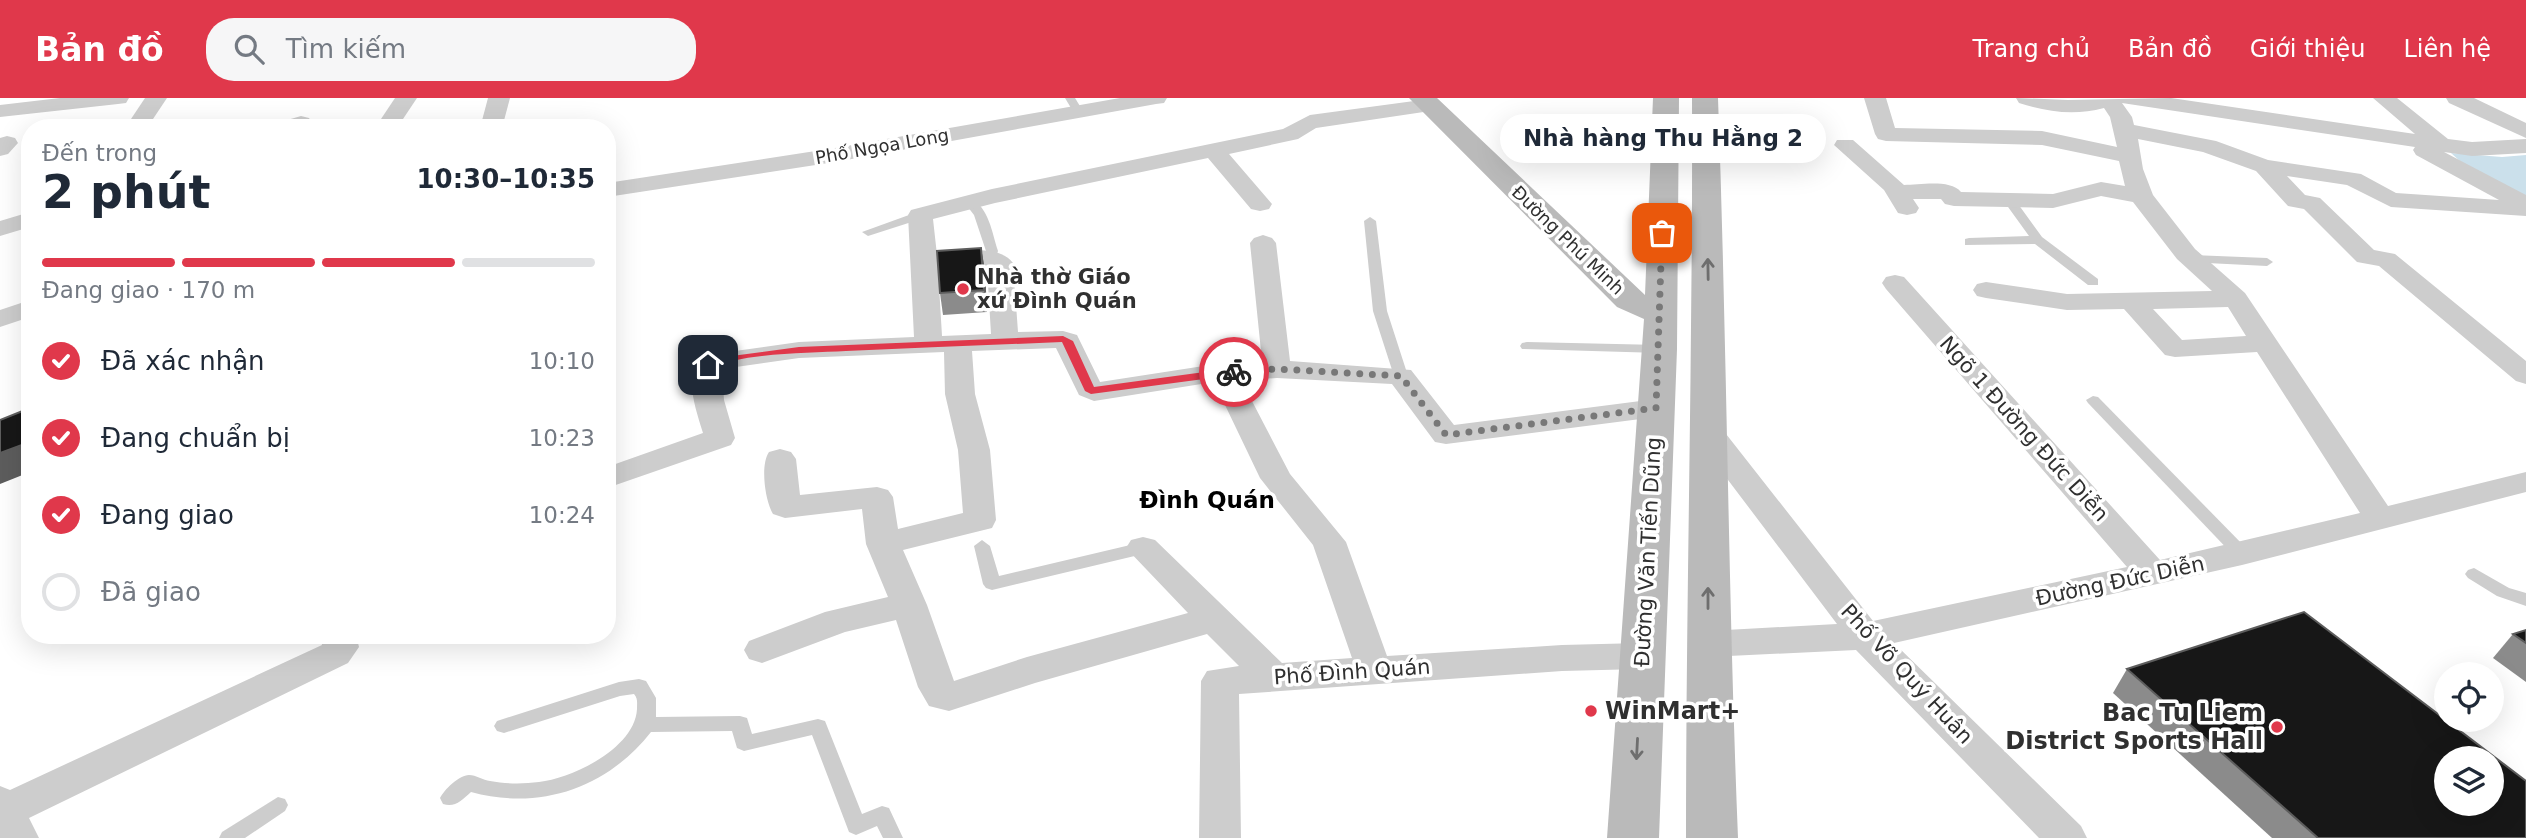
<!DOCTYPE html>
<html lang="vi">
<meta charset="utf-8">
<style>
:root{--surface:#fff;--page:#f6f6f7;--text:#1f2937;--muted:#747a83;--line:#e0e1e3;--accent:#e0384b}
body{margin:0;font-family:"DejaVu Sans",sans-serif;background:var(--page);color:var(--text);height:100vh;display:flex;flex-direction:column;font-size:26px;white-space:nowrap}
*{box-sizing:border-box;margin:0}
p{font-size:23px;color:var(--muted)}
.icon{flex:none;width:38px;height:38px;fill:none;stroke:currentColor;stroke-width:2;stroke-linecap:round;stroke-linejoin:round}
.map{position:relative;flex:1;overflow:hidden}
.panel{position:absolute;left:21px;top:21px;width:595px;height:525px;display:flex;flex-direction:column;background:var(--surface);border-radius:28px;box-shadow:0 7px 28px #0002}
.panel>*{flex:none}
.fabs{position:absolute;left:2434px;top:564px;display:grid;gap:14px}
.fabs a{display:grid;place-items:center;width:70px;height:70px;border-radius:50%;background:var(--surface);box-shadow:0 7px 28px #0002;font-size:35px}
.pin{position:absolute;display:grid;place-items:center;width:60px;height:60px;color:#fff;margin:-30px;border-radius:14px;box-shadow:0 4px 10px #0006}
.courier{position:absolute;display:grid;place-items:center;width:70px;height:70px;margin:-35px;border:5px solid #e0384b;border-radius:50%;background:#fff;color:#222;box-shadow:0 2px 9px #0007}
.bubble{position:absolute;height:49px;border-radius:24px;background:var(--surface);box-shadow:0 7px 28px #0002;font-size:23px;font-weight:800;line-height:49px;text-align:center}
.summary em{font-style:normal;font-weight:800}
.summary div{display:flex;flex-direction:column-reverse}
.summary{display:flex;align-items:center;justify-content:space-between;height:119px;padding:0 21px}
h1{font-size:46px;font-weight:800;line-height:52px}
.bar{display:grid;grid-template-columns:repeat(4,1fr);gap:10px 7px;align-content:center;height:84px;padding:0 21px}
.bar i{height:9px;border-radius:5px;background:var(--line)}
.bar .on{background:var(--accent)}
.bar p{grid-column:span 4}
ol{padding:0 21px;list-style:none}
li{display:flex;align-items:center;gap:21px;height:77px}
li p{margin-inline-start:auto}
li .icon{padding:7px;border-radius:50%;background:var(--accent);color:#fff;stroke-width:4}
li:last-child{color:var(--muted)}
li i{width:38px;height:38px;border:4px solid var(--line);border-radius:50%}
header{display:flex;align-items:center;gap:42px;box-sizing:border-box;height:98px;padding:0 35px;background:var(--accent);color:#fff}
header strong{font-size:33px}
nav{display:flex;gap:38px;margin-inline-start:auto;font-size:24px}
.search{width:490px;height:63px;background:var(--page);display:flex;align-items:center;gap:18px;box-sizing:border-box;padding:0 24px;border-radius:28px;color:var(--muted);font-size:26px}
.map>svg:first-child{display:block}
</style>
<header>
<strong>Bản đồ</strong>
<div class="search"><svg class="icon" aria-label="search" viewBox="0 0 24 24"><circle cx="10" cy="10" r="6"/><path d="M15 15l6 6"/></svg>Tìm kiếm</div>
<nav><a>Trang chủ</a><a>Bản đồ</a><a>Giới thiệu</a><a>Liên hệ</a></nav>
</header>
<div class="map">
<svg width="2526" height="740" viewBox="0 0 2526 740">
<rect width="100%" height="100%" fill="#fff"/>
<polygon fill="#cbe0eb" points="2451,55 2502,59 2526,57 2526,102 2473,75"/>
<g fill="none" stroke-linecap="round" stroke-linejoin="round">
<g fill="#cdcdcd" fill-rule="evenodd">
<polygon points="1065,0 1075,0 1083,13 1082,15 1074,15"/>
<polygon points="2009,98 2013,99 2042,139 2098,181 2098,187 2088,187 2035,146 1965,147 1965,141 1969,140 2029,138 2003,102"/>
<path d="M970 100C989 109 992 135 998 153L997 156H987L974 117 964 104Z"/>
<polygon points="920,113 926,117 924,120 868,138 862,134"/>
<polygon points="1370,119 1376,123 1387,213 1408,278 1401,282 1394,278 1373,213 1364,123"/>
<polygon points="2192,157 2267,160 2273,164 2267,168 2187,164 2186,161"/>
<polygon points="1527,244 1660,247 1667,251 1660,255 1522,251 1520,248 1522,245"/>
<polygon points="2093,298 2098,299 2248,452 2250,456 2248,460 2236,460 2088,305 2086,302"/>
<polygon points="982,442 990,448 999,478 1143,444 1151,450 1143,456 992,492 986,490 983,486 974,448"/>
<polygon points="2474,470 2509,490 2526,495 2526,508 2497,498 2468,480 2465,476 2468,472"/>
<path d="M639 581 646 583 656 600V619L740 618 747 620 752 636 818 621 825 623 862 716 882 708 889 710 903 740H883L877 728 856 737 849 734 812 637 744 653 737 650 732 633 651 634C607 690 540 713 471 694 462 702 455 710 443 706L440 700C444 692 459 677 469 677 476 677 483 682 490 683 506 686 523 686 539 684 573 680 635 650 637 611 637 604 638 601 634 596L620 598 504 635 497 633 494 628 497 623 619 584Z"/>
<polygon points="278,699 285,701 288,707 285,713 245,740 219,740 222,734"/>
</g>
<g fill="#cdcdcd" fill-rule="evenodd">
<polygon points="60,0 129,0 126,5 118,6 0,19 0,7"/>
<polygon points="145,0 167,0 147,30 125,30"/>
<polygon points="395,0 417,0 397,30 375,30"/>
<polygon points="488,0 510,0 502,30 480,30"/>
<polygon points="1120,0 1167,0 1164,5 1156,6 835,64 607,99 607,85 835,50"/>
<path d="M1864 0H1886L1895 30 2042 33 2117 49 2110 19 2104 10C2074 18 2048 14 2019 5L2016 0 2068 2 2171 0 2415 36 2373 0H2397L2448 41 2472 44 2526 41V55L2472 58 2444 54 2526 97V118L2391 109 2347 87 2287 78 2305 97 2320 100 2374 152 2395 156 2526 263V286L2516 283 2379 168 2357 164 2304 111 2288 108 2256 73 2203 54 2138 41 2143 71 2153 97 2195 151 2245 195 2388 408 2526 374V394L2242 467 1894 545 2081 728 2087 740H2039L1856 552 1708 559 1695 555 1690 546 1695 537 1708 533 1837 526 1697 341 1693 334 1697 327 1708 325 1719 327 1873 523 2127 469 1886 191 1882 185 1886 179 1895 177 1904 179 2160 462 2360 415 2257 254 2175 259 2165 257 2124 211 2067 212 1986 200 1977 198 1973 192 1977 186 1986 184 2067 196 2212 193 2177 161 2133 104 2101 98 2053 110 1954 108 1945 106 1941 101H1913L1919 110 1916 115 1907 117 1898 115 1884 92 1834 47 1837 42H1853L1904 87C1920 87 1950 81 1961 94L2053 96 2101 84 2125 88 2119 63 2042 47 1886 43 1878 41 1875 36ZM2122 5 2415 49 2413 52 2416 57 2499 102 2396 95 2361 76 2268 62 2216 43 2134 27 2132 19ZM2228 209 2246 238 2182 242 2153 211Z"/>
<polygon points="2446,0 2474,0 2526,25 2526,40 2449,5"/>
<path d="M1429 1 1437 2 1440 7 1437 12 1316 30 1298 41 1229 56 1272 106 1269 111 1260 113 1251 111 1208 60 995 105 933 121 937 157C957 153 1000 146 1013 165L1018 234 1063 233 1077 237 1100 284 1223 265 1262 263 1250 145 1254 140 1263 137 1272 140 1276 145 1290 263 1411 272 1454 327 1656 301 1667 304 1671 310 1667 316 1656 319 1446 346 1435 344 1392 286 1277 280 1241 282 1290 376 1346 444 1387 558 1562 547 1641 545 1654 548 1659 558 1654 568 1641 571 1562 573 1239 596 1241 740H1199L1201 583 1207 573 1239 568 1207 536 1035 585 949 613 929 608 918 589 896 522 845 534 762 565 749 561 744 552 749 543 825 514 888 499 866 446 862 411 785 420 773 416C765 403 760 367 769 354L780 351 791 354 796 361 800 397 877 389 888 392 893 399 898 431 963 415 958 352 945 296 944 254 799 260 722 271 724 302 735 340 731 347 607 390V369L703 335C696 312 684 280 699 258L799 244 914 239 908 117 911 112 992 91 1283 31 1310 17ZM987 169 991 236 942 238 938 171ZM1056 250 1079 297 1094 303 1214 284 1260 380 1313 447 1352 560 1282 565 1155 442 1143 439 1131 442 1126 450 1188 515 1027 559 954 583 927 507 903 452 992 430 996 422 990 352 975 296 972 253Z"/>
<polygon points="301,18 309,20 312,25 309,30 274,30 277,25"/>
<polygon points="7,38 15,40 18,45 8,56 0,58 0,40"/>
<polygon points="30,114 30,129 0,138 0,123"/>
<polygon points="30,202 30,219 0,229 0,212"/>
<polygon points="320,537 356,537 359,549 348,565 29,720 39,740 0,740 0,688 10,692 322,547"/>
</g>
<g fill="#bababa" fill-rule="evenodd">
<polygon points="1409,0 1437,0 1645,197 1653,0 1679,0 1677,251 1659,740 1607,740 1644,221 1617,209"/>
<path d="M1692 0H1718C1727 247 1728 493 1738 740H1686C1686 493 1693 247 1692 0Z"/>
</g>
</g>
<g fill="#8b8b8b">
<polygon points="981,150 985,172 987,214 943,217 940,195"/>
<polygon points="2526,532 2526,584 2493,560 2513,536"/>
<polygon points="2127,571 2526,740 2272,740 2113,595"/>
</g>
<g fill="#5d5d5d">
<polygon points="981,150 985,172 987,214 984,192"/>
<polygon points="30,344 30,374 0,386 0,355"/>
</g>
<g fill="#171717" stroke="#5d5d5d" stroke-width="2" fill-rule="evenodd">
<polygon points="981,150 984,192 940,195 937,153"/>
<polygon points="30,236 30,245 24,238"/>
<polygon points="30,310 30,344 0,355 0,322"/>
<path d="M2304 514 2526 683V740H2318L2127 571ZM2446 660H2492V705H2446Z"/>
<polygon points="2526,532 2526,545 2513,536"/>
</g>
<defs><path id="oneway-shaft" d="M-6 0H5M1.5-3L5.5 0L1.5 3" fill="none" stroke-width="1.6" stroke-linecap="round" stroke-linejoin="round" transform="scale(1.75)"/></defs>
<g stroke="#6e6e6e">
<use href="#oneway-shaft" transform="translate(1708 171) rotate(-91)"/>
<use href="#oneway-shaft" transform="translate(1708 500) rotate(-90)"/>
<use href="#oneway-shaft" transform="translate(1637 651) rotate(93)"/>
</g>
<path fill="#e0384b" d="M1063 238 1073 243 1094 289 1234 270 1240 274 1234 277 1091 296 1085 293 1062 244C990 247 918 250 846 253 807 255 740 255 708 271L703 267 709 261 799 249Z"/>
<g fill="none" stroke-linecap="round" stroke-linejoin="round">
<polyline stroke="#787878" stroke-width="7" stroke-dasharray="0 12.6" points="1234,274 1277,271 1401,278 1446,337 1656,310 1662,135"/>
</g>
<g fill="#e0384b" stroke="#fff" stroke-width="2.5">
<circle cx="963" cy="191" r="7"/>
<circle cx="1591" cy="613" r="7"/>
<circle cx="2277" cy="629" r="7"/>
</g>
<g text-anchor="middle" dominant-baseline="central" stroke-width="7" stroke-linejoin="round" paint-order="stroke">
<g font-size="18" fill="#303030" stroke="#fff">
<text transform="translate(882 48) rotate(-10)">Phố Ngọa Long</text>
<text transform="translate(1568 142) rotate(44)">Đường Phú Minh</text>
</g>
<g font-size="21" font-weight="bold" fill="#303030" stroke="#fff" text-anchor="start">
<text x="977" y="179">Nhà thờ Giáo<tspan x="977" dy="24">xứ Đình Quán</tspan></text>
</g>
<g font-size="21" fill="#303030" stroke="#fff">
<text transform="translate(2024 331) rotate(48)">Ngõ 1 Đường Đức Diễn</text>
<text transform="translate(1648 454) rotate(-87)">Đường Văn Tiến Dũng</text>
<text transform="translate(2120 483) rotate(-12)">Đường Đức Diễn</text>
<text transform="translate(1352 574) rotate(-4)">Phố Đình Quán</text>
<text transform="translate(1907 576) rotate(47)">Phố Võ Quý Huân</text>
</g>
<g font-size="23" font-weight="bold" fill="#000" stroke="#fff">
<text x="1207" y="402">Đình Quán</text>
</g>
<g font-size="24" font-weight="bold" fill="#303030" stroke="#fff" text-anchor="start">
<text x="1605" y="613">WinMart+</text>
<text x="2263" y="615" text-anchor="end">Bac Tu Liem<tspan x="2263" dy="28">District Sports Hall</tspan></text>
</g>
</g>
</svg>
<div class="fabs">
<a><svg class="icon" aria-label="locate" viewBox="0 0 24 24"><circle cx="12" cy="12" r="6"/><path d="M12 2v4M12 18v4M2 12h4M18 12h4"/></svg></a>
<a><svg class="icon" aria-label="layers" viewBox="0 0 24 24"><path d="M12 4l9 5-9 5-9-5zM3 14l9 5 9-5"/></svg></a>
</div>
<div class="pin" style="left:1662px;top:135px;background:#ea580c"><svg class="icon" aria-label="bag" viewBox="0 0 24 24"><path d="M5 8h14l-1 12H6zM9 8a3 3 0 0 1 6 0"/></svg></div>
<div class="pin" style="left:708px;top:267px;background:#1f2937"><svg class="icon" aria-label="home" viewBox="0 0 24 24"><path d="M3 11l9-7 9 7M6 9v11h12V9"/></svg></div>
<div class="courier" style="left:1234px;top:274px"><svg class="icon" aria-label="bike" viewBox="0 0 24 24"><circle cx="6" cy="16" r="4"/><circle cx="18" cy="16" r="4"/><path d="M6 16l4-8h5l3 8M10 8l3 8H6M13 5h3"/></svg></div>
<div class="bubble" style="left:1500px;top:16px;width:326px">Nhà hàng Thu Hằng 2</div>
<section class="panel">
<div class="summary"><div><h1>2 phút</h1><p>Đến trong</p></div><em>10:30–10:35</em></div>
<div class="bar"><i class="on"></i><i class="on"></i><i class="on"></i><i></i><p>Đang giao · 170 m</p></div>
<ol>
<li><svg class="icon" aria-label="check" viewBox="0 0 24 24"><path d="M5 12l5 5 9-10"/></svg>Đã xác nhận<p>10:10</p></li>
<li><svg class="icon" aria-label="check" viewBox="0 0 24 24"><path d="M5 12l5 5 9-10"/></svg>Đang chuẩn bị<p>10:23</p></li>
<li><svg class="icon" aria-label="check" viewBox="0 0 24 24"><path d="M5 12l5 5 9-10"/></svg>Đang giao<p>10:24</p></li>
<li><i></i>Đã giao</li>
</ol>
</section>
</div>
